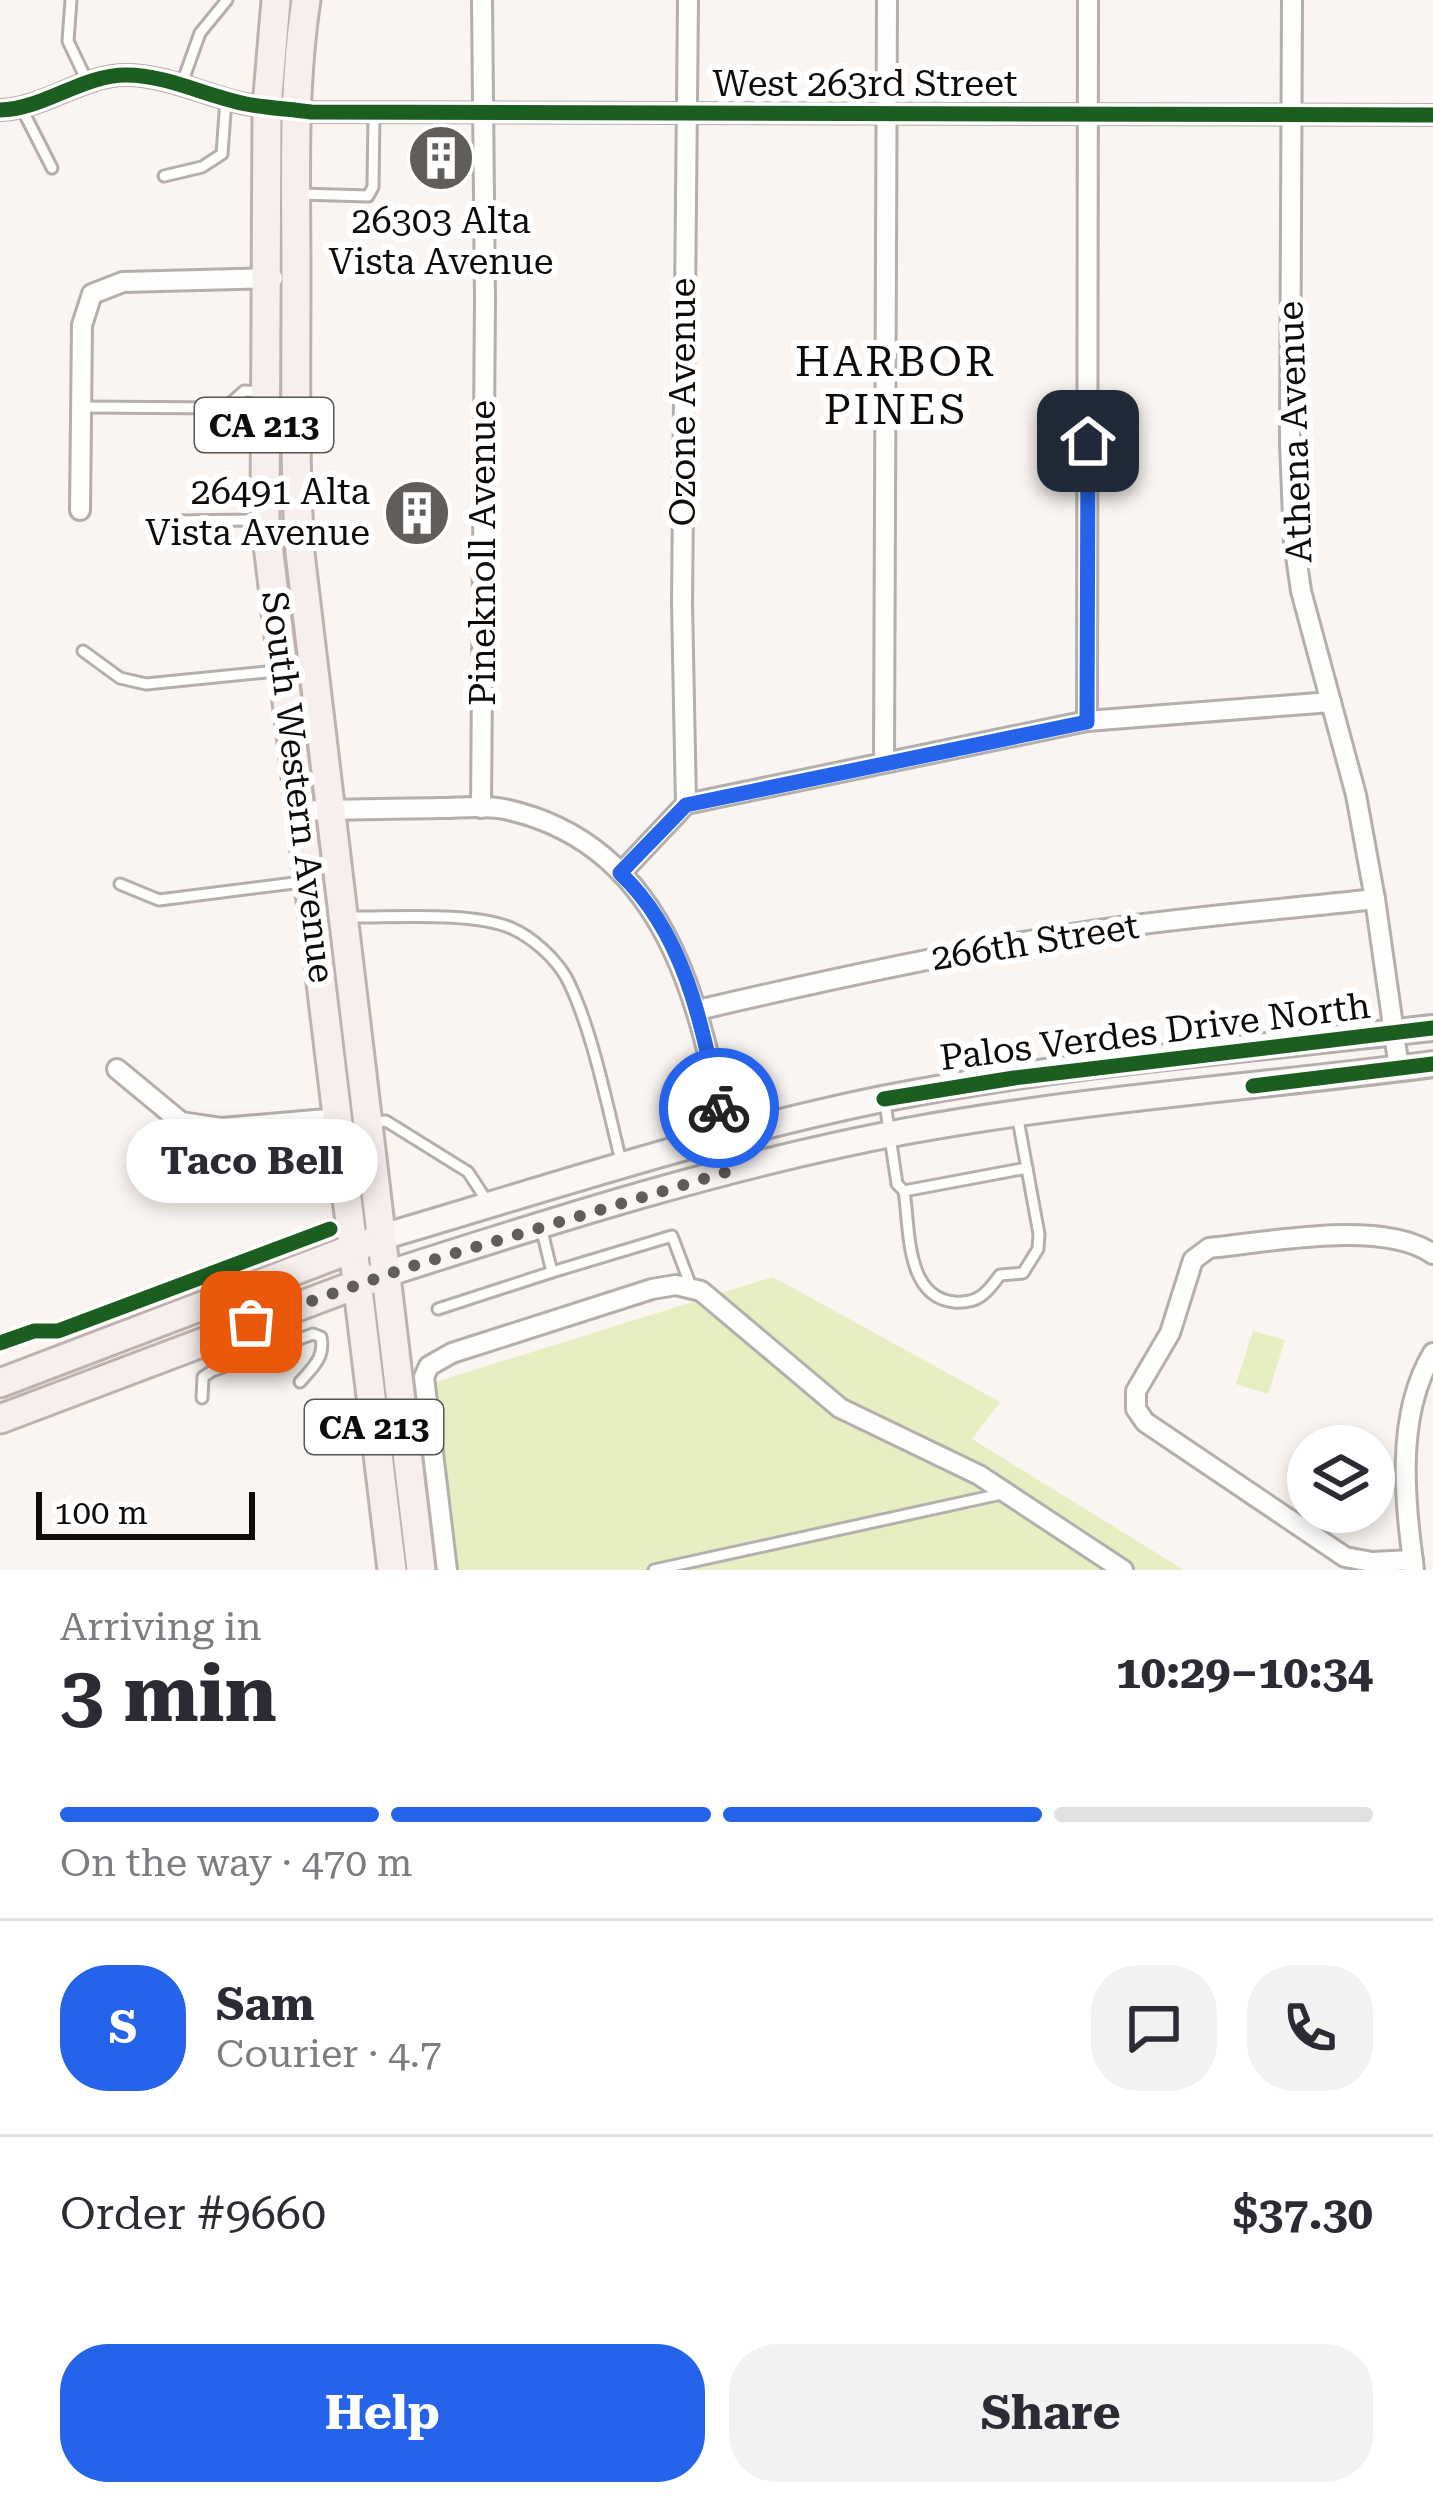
<!DOCTYPE html>
<meta charset="utf-8">
<style>
:root{--surface:#fff;--page:#f2f2f3;--text:#2b2b33;--muted:#7c7c81;--line:#e1e1e2;--accent:#2563eb}
body{margin:0;font-family:"Roboto Serif",serif;background:var(--page);color:var(--text);height:100vh;display:flex;flex-direction:column;font-size:45px;white-space:nowrap}
*{box-sizing:border-box;margin:0}
p{font-size:39px;color:var(--muted)}
.icon{flex:none;width:66px;height:66px;fill:none;stroke:currentColor;stroke-width:2;stroke-linecap:round;stroke-linejoin:round}
.map{position:relative;height:1570px;overflow:hidden}
.sheet{display:flex;flex-direction:column;background:var(--surface);flex:1}
.sheet>*{flex:none}
.buttons{position:absolute;left:1287px;top:1425px;display:grid;gap:24px}
.buttons a{display:grid;place-items:center;width:108px;height:108px;border-radius:50%;background:var(--surface);box-shadow:0 6px 18px #0003;font-size:60px}
.scale{position:absolute;left:36px;bottom:30px;width:219px;box-sizing:border-box;padding-left:12px;border:6px solid #0f0b08;border-top:0;font-size:33px;line-height:42px;white-space:nowrap;color:#0f0b08;-webkit-text-stroke:9px #fff;paint-order:stroke}
.pin{position:absolute;display:grid;place-items:center;width:102px;height:102px;color:#fff;margin:-51px;border-radius:24px;box-shadow:0 6px 18px #0006}
.courier{position:absolute;display:grid;place-items:center;width:120px;height:120px;margin:-60px;border:9px solid #2563eb;border-radius:50%;background:#fff;color:#222;box-shadow:0 3px 15px #0007}
.bubble{position:absolute;height:84px;border-radius:42px;background:var(--surface);box-shadow:0 6px 18px #0003;font-size:39px;font-weight:700;line-height:84px;text-align:center}
.headline em{font-style:normal;font-weight:700}
.headline div{display:flex;flex-direction:column-reverse}
.headline{display:flex;align-items:center;justify-content:space-between;height:204px;padding:0 60px}
h1{font-size:78px;font-weight:700;line-height:90px}
.bar{display:grid;grid-template-columns:repeat(4,1fr);gap:18px 12px;align-content:center;height:144px;padding:0 60px}
.bar i{height:15px;border-radius:9px;background:var(--line)}
.bar .selected{background:var(--accent)}
.bar p{grid-column:span 4}
.line{display:flex;align-items:center;gap:30px;padding:0 60px;border-top:3px solid var(--line)}
.line div{flex:1}
.round{display:grid;place-items:center;flex:none;width:126px;height:126px;border-radius:48px;background:var(--page)}
.cta{display:flex;gap:24px;margin-top:auto;padding:24px 60px}
.cta a{flex:1;height:138px;border-radius:48px;background:var(--accent);color:#fff;font-size:48px;font-weight:700;line-height:138px;text-align:center}
.cta a+a{background:var(--page);color:var(--text)}
.map>svg:first-child{display:block}
</style>
<div class="map">
<svg width="1433" height="1570" viewBox="0 0 1433 1570">
<rect width="100%" height="100%" fill="#faf5f1"/>
<g fill="#e7eec2">
<polygon points="773,1277 1000,1402 972,1439 1184,1570 451,1570 426,1385"/>
<polygon points="1253,1331 1285,1340 1268,1394 1236,1384"/>
</g>
<g fill="none" stroke-linecap="round" stroke-linejoin="round">
<g stroke="#b4afac" stroke-width="15">
<g id="lane">
<polyline points="71,0 68,41 88,83"/>
<polyline points="181,86 200,33 227,0"/>
<polyline points="22,109 52,168"/>
<polyline points="164,176 202,167 222,154 226,99"/>
<polyline points="301,194 368,196 373,187 374,114"/>
<polyline points="81,407 225,408 244,391 264,392"/>
<polyline points="171,521 261,520"/>
<polyline points="83,651 120,678 146,684 277,671"/>
<polyline points="120,884 159,900 302,882"/>
<path d="M344 917C390 918 471 911 511 928 532 937 555 958 566 977 592 1026 608 1110 622 1165"/>
<polyline points="885,1103 897,1184 904,1191 1027,1168"/>
<polyline points="372,1122 386,1121 468,1172 487,1201"/>
<path d="M904 1191C910 1229 905 1297 954 1302 978 1304 987 1293 1000 1275L1023 1273 1038 1249 1039 1234 1017 1114"/>
<polyline points="541,1227 552,1272 672,1236 692,1289"/>
<polyline points="438,1309 552,1272"/>
<path d="M202 1398 203 1377 212 1371 313 1334 321 1337C325 1358 313 1367 300 1382"/>
<polyline points="654,1570 1001,1494"/>
</g>
</g>
<g stroke="#b4afac" stroke-width="24">
<g id="street">
<polyline points="1292,0 1290,443 1294,542 1301,591 1356,795 1375,899 1399,1068"/>
<path d="M0 110C44 109 82 75 126 75 167 75 206 96 246 104 267 108 290 109 311 112L1433 115"/>
<polyline points="80,510 82,325 92,294 123,282 273,278"/>
<polyline points="1087,721 1088,0"/>
<polyline points="884,760 887,0"/>
<polyline points="686,804 682,603 688,0"/>
<polyline points="481,808 485,299 482,0"/>
<path d="M302 811C348 809 394 809 440 808 460 808 484 805 504 809 675 845 707 1026 730 1171"/>
<polyline points="621,873 686,804 1087,721 1331,702"/>
<path d="M698 1010C826 980 954 952 1084 932 1181 917 1278 910 1375 899"/>
<polyline points="117,1069 181,1122 222,1128 338,1118"/>
<path d="M1413 1560 1372 1562 1345 1557 1145 1422 1136 1409V1391L1170 1333 1193 1260 1209 1248C1270 1242 1382 1219 1433 1254"/>
<polyline points="447,1570 424,1377 429,1366 452,1353 652,1289 676,1285 701,1291 840,1408 979,1475 1123,1570"/>
<path d="M1414 1570C1405 1500 1395 1416 1433 1353"/>
</g>
</g>
<g stroke="#b4afac" stroke-width="30">
<g id="secondary">
<path d="M382 1237C548 1188 712 1134 882 1099 1063 1063 1250 1049 1433 1028"/>
<path d="M386 1274C557 1219 730 1164 907 1131 1080 1099 1258 1087 1433 1064"/>
</g>
</g>
<g stroke="#bfb2ae" stroke-width="33">
<g id="primary">
<polyline points="276,0 267,107 265,520 392,1570"/>
<path d="M306 0C292 91 296 184 296 276 296 368 294 460 300 553L421 1570"/>
<polyline points="0,1383 367,1243"/>
<polyline points="0,1419 371,1279"/>
</g>
</g>
<use href="#lane" stroke="#fefefd" stroke-width="9"/>
<use href="#street" stroke="#fefefd" stroke-width="18"/>
<use href="#secondary" stroke="#faf7f5" stroke-width="24"/>
<use href="#primary" stroke="#f6efed" stroke-width="27"/>
<g stroke="#fff" stroke-width="22">
<g id="cycleway">
<path d="M0 110C44 109 82 75 126 75 167 75 206 96 246 104 267 108 290 109 311 112L1433 115"/>
<polyline points="1253,1086 1433,1064"/>
<polyline points="884,1099 1014,1078 1433,1028"/>
<polyline points="0,1343 34,1331 58,1331 330,1229"/>
</g>
</g>
<use href="#cycleway" stroke="#1b5e20" stroke-width="15"/>
</g>
<g fill="none" stroke-linecap="round" stroke-linejoin="round">
<polyline stroke="#615d5a" stroke-width="12" stroke-dasharray="0 21.6" points="251,1322 409,1267 730,1171 719,1108"/>
<path stroke="#2563eb" stroke-width="15" d="M719 1108C702 1025 685 934 620 873L686 805 1087 722 1088 441"/>
</g>
<defs>
<g id="building-disc" transform="scale(3.45)"><circle r="9.5" fill="#615d5a" stroke="#fff"/><path d="M-4-6H4V6H1V3H-1V6H-4ZM-2.5-4.3h1.7v1.8h-1.7ZM.8-4.3h1.7v1.8H.8ZM-2.5-1h1.7V.8h-1.7ZM.8-1h1.7V.8H.8Z" fill="#fff"/></g>
</defs>
<g fill-rule="evenodd">
<use href="#building-disc" x="441" y="158"/>
<use href="#building-disc" x="417" y="513"/>
</g>
<g text-anchor="middle" dominant-baseline="central" stroke-width="12" stroke-linejoin="round" paint-order="stroke">
<g fill="#fff" stroke="#575452" stroke-width="3">
<rect x="195" y="398" width="138" height="54" rx="9"/>
<rect x="305" y="1400" width="138" height="54" rx="9"/>
</g>
<g font-size="33" font-weight="bold" fill="#0f0b08">
<text x="264" y="425">CA 213</text>
<text x="374" y="1427">CA 213</text>
</g>
<g font-size="36" fill="#0f0b08" stroke="#fff">
<text x="865" y="84">West 263rd Street</text>
<text transform="translate(683 402) rotate(-90)">Ozone Avenue</text>
<text transform="translate(1295 432) rotate(-92)">Athena Avenue</text>
<text transform="translate(483 553) rotate(-90)">Pineknoll Avenue</text>
<text transform="translate(298 787) rotate(83)">South Western Avenue</text>
<text transform="translate(1035 942) rotate(-9)">266th Street</text>
<text transform="translate(1155 1032) rotate(-7)">Palos Verdes Drive North</text>
</g>
<g font-size="36" fill="#0f0b08" stroke="#fff">
<text x="441" y="221">26303 Alta<tspan x="441" dy="41">Vista Avenue</tspan></text>
<text x="370" y="492" text-anchor="end">26491 Alta<tspan x="370" dy="41">Vista Avenue</tspan></text>
</g>
<g font-size="42" letter-spacing="3" fill="#0f0b08" stroke="#fff">
<text x="896" y="361">HARBOR<tspan x="896" dy="48">PINES</tspan></text>
</g>
</g>
</svg>
<div class="buttons">
<a><svg class="icon" aria-label="layers" viewBox="0 0 24 24"><path d="M12 4l9 5-9 5-9-5zM3 14l9 5 9-5"/></svg></a>
</div>
<div class="scale">100 m</div>
<div class="pin" style="left:251px;top:1322px;background:#ea580c"><svg class="icon" aria-label="bag" viewBox="0 0 24 24"><path d="M5 8h14l-1 12H6zM9 8a3 3 0 0 1 6 0"/></svg></div>
<div class="pin" style="left:1088px;top:441px;background:#1f2937"><svg class="icon" aria-label="home" viewBox="0 0 24 24"><path d="M3 11l9-7 9 7M6 9v11h12V9"/></svg></div>
<div class="courier" style="left:719px;top:1108px"><svg class="icon" aria-label="bike" viewBox="0 0 24 24"><circle cx="6" cy="16" r="4"/><circle cx="18" cy="16" r="4"/><path d="M6 16l4-8h5l3 8M10 8l3 8H6M13 5h3"/></svg></div>
<div class="bubble" style="left:126px;top:1119px;width:252px">Taco Bell</div>
</div>
<section class="sheet">
<div class="headline"><div><h1>3 min</h1><p>Arriving in</p></div><em>10:29–10:34</em></div>
<div class="bar"><i class="selected"></i><i class="selected"></i><i class="selected"></i><i></i><p>On the way · 470 m</p></div>
<div class="line" style="height:216px"><b class="round" style="background:var(--accent);color:#fff">S</b><div><b>Sam</b><p>Courier · 4.7</p></div><a class="round"><svg class="icon" aria-label="chat" viewBox="0 0 24 24"><path d="M4 5h16v11H9l-5 4z"/></svg></a><a class="round"><svg class="icon" aria-label="phone" viewBox="0 0 24 24"><path d="M5 4h4l2 5-3 2q2 4 5 5l2-3 5 2v4C11 20 4 13 5 4z"/></svg></a></div>
<div class="line" style="height:156px"><div>Order #9660</div><b>$37.30</b></div>
<div class="cta"><a>Help</a><a>Share</a></div>
</section>
